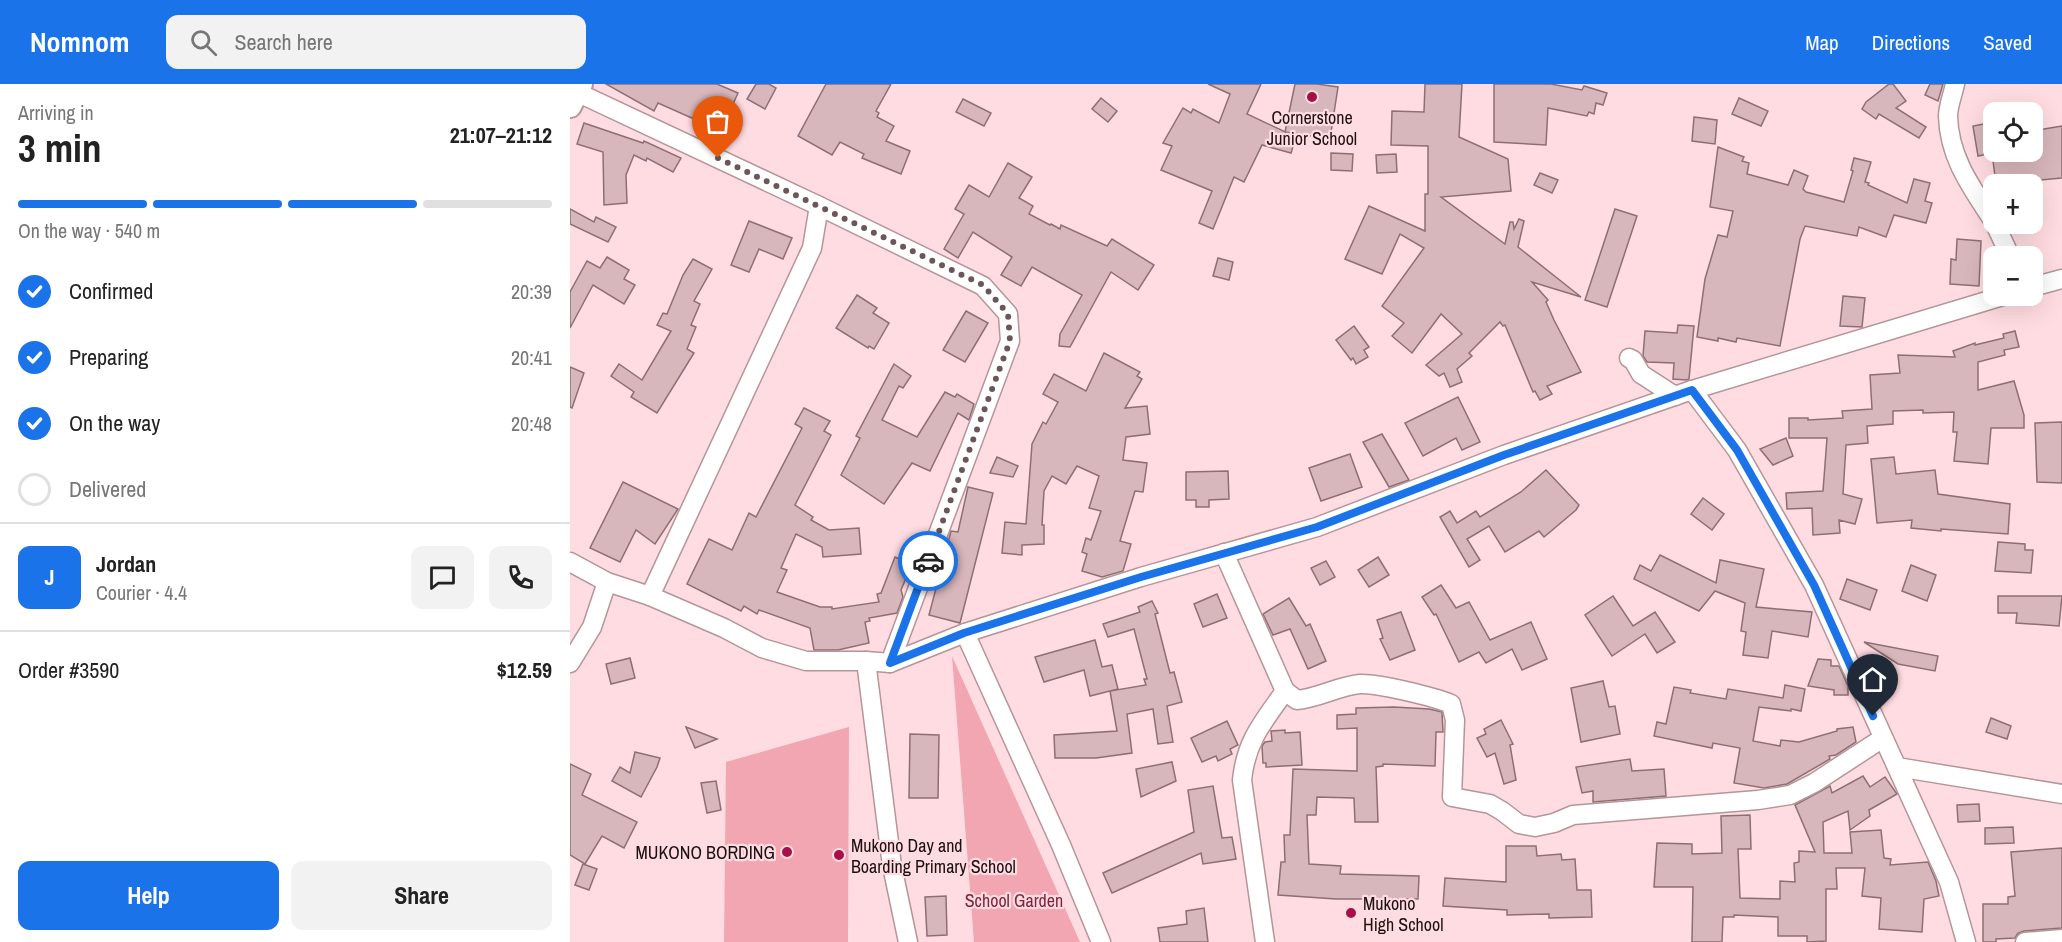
<!DOCTYPE html>
<meta charset="utf-8">
<style>
:root{--surface:#fff;--page:#f2f2f2;--text:#222;--muted:#767676;--line:#e0e0e0;--accent:#1a73e8}
body{margin:0;font-family:"Archivo Narrow",sans-serif;background:var(--page);color:var(--text);height:100vh;display:flex;flex-direction:column;font-size:22px;white-space:nowrap}
*{box-sizing:border-box;margin:0}
p{font-size:20px;color:var(--muted)}
.icon{flex:none;width:33px;height:33px;fill:none;stroke:currentColor;stroke-width:2;stroke-linecap:round;stroke-linejoin:round}
.map{position:relative;flex:1;overflow:hidden}
.panel{display:flex;flex-direction:column;background:var(--surface);width:570px}
.panel>*{flex:none}
.controls{position:absolute;left:1413px;top:18px;display:grid;gap:12px}
.controls a{display:grid;place-items:center;width:60px;height:60px;border-radius:12px;background:var(--surface);box-shadow:0 6px 24px #0002;font-size:30px}
.pin{position:absolute;display:grid;place-items:center;width:51px;height:51px;color:#fff;margin:-62px -26px;border-radius:50% 50% 50% 0;rotate:-45deg;box-shadow:0 0 6px #0007}
.pin .icon{rotate:45deg}
.courier{position:absolute;display:grid;place-items:center;width:60px;height:60px;margin:-30px;border:4px solid #1a73e8;border-radius:50%;background:#fff;color:#222;box-shadow:0 2px 8px #0007}
.summary em{font-style:normal;font-weight:700}
.summary div{display:flex;flex-direction:column-reverse}
.summary{display:flex;align-items:center;justify-content:space-between;height:102px;padding:0 18px}
h1{font-size:39px;font-weight:700;line-height:45px}
.bar{display:grid;grid-template-columns:repeat(4,1fr);gap:9px 6px;align-content:center;height:72px;padding:0 18px}
.bar i{height:8px;border-radius:4px;background:var(--line)}
.bar .selected{background:var(--accent)}
.bar p{grid-column:span 4}
.line{display:flex;align-items:center;gap:15px;padding:0 18px;border-top:2px solid var(--line)}
.line div{flex:1}
.round{display:grid;place-items:center;flex:none;width:63px;height:63px;border-radius:12px;background:var(--page)}
ol{padding:0 18px;list-style:none}
li{display:flex;align-items:center;gap:18px;height:66px}
li p{margin-inline-start:auto}
li .icon{padding:6px;border-radius:50%;background:var(--accent);color:#fff;stroke-width:4}
li:last-child{color:var(--muted)}
li i{width:33px;height:33px;border:3px solid var(--line);border-radius:50%}
.button{display:flex;gap:12px;margin-top:auto;padding:12px 18px}
.button a{flex:1;height:69px;border-radius:12px;background:var(--accent);color:#fff;font-size:24px;font-weight:700;line-height:69px;text-align:center}
.button a+a{background:var(--page);color:var(--text)}
header{display:flex;align-items:center;gap:36px;box-sizing:border-box;height:84px;padding:0 30px;background:var(--accent);color:#fff}
header strong{font-size:28px}
nav{display:flex;gap:33px;margin-inline-start:auto;font-size:21px}
.search{width:420px;height:54px;background:var(--page);display:flex;align-items:center;gap:15px;box-sizing:border-box;padding:0 21px;border-radius:12px;color:var(--muted);font-size:22px}
main{display:flex;flex:1;min-height:0}
.map>svg:first-child{display:block}
</style>
<header>
<strong>Nomnom</strong>
<div class="search"><svg class="icon" aria-label="search" viewBox="0 0 24 24"><circle cx="10" cy="10" r="6"/><path d="M15 15l6 6"/></svg>Search here</div>
<nav><a>Map</a><a>Directions</a><a>Saved</a></nav>
</header>
<main>
<section class="panel">
<div class="summary"><div><h1>3 min</h1><p>Arriving in</p></div><em>21:07–21:12</em></div>
<div class="bar"><i class="selected"></i><i class="selected"></i><i class="selected"></i><i></i><p>On the way · 540 m</p></div>
<ol>
<li><svg class="icon" aria-label="check" viewBox="0 0 24 24"><path d="M5 12l5 5 9-10"/></svg>Confirmed<p>20:39</p></li>
<li><svg class="icon" aria-label="check" viewBox="0 0 24 24"><path d="M5 12l5 5 9-10"/></svg>Preparing<p>20:41</p></li>
<li><svg class="icon" aria-label="check" viewBox="0 0 24 24"><path d="M5 12l5 5 9-10"/></svg>On the way<p>20:48</p></li>
<li><i></i>Delivered</li>
</ol>
<div class="line" style="height:108px"><b class="round" style="background:var(--accent);color:#fff">J</b><div><b>Jordan</b><p>Courier · 4.4</p></div><a class="round"><svg class="icon" aria-label="chat" viewBox="0 0 24 24"><path d="M4 5h16v11H9l-5 4z"/></svg></a><a class="round"><svg class="icon" aria-label="phone" viewBox="0 0 24 24"><path d="M5 4h4l2 5-3 2q2 4 5 5l2-3 5 2v4C11 20 4 13 5 4z"/></svg></a></div>
<div class="line" style="height:78px"><div>Order #3590</div><b>$12.59</b></div>
<div class="button"><a>Help</a><a>Share</a></div>
</section>
<div class="map">
<svg width="1492" height="858" viewBox="0 0 1492 858">
<rect width="100%" height="100%" fill="#ffdce1"/>
<g fill="#f1a6b2">
<polygon points="382,572 510,858 404,858"/>
<polygon points="279,643 278,858 154,858 156,678"/>
</g>
<g fill="#d8b7bc" stroke="#8d6f73" stroke-width="1.5">
<polygon points="36,0 147,0 168,9 151,47 88,19 84,27"/>
<polygon points="186,0 199,0 206,4 195,25 177,15"/>
<polygon points="256,0 321,0 306,27 309,29 307,33 324,42 316,57 340,67 331,90 292,74 294,70 270,58 262,71 228,52"/>
<polygon points="638,0 691,0 677,30 726,53 721,69 692,61 674,98 664,93 643,145 629,139 642,107 591,86 602,62 593,59 613,24 621,29 623,25 649,39 660,10"/>
<polygon points="725,0 747,0 768,3 760,55 715,48"/>
<polygon points="855,0 892,0 889,53 938,75 941,107 871,113 935,160 940,138 943,138 944,145 949,135 954,137 948,163 1011,213 962,198 978,216 976,218 984,236 1011,288 977,302 982,310 970,316 965,307 963,308 935,241 933,242 930,238 899,269 902,272 887,285 892,298 880,303 874,289 869,292 856,281 892,250 871,230 842,269 822,252 834,239 812,222 854,164 830,150 812,190 775,175 799,122 855,147 855,110 858,110 858,62 821,61 822,27 854,28"/>
<polygon points="924,0 981,0 1012,6 1014,2 1037,9 1033,21 1026,19 1024,30 1019,28 1017,32 978,24 976,61 924,58"/>
<polygon points="1319,0 1323,0 1336,17 1326,24 1356,43 1349,54 1309,30 1306,35 1292,25 1296,18"/>
<polygon points="1360,0 1373,0 1368,17 1355,11"/>
<polygon points="531,14 547,27 538,38 522,25"/>
<polygon points="1169,14 1198,27 1191,42 1162,30"/>
<polygon points="393,15 421,29 414,42 386,28"/>
<polygon points="1124,33 1147,36 1145,60 1122,57"/>
<polygon points="1424,38 1424,68 1462,68 1462,47 1492,42 1492,94 1426,100 1422,69 1408,72 1403,42"/>
<polygon points="14,39 73,59 74,57 111,74 103,88 77,74 76,77 64,71 56,91 57,119 34,121 33,68 7,60"/>
<polygon points="1148,63 1174,73 1172,77 1179,79 1177,90 1218,101 1224,86 1238,92 1233,105 1236,108 1274,118 1283,87 1281,86 1284,74 1301,78 1295,98 1299,99 1298,101 1337,119 1344,95 1360,99 1355,117 1362,119 1356,139 1324,131 1316,153 1289,143 1287,152 1235,142 1230,155 1210,262 1167,254 1166,258 1148,254 1148,257 1127,253 1135,195 1148,151 1157,153 1163,127 1140,123"/>
<polygon points="761,69 783,70 782,87 761,86"/>
<polygon points="826,70 827,88 807,89 806,71"/>
<polygon points="438,79 462,93 449,114 463,122 459,130 480,141 481,140 490,145 491,141 537,162 542,155 584,181 568,206 541,188 500,263 489,262 490,250 512,211 462,183 451,202 431,191 442,173 403,148 388,174 374,165 394,130 385,125 399,101 419,113"/>
<polygon points="970,89 988,96 982,109 964,101"/>
<polygon points="0,125 24,138 26,133 46,143 38,158 0,140"/>
<polygon points="1045,125 1067,132 1037,223 1015,216"/>
<polygon points="179,137 222,154 213,175 189,165 179,188 161,181"/>
<polygon points="1387,155 1411,157 1409,202 1380,200 1381,175 1386,176"/>
<polygon points="37,173 59,186 54,195 65,201 54,220 23,201 0,244 0,208 17,177 30,184"/>
<polygon points="648,174 663,178 659,196 643,192"/>
<polygon points="123,175 142,185 124,217 130,220 121,241 126,243 117,265 124,269 87,329 61,313 64,308 41,292 49,280 72,296 101,247 87,241 93,229 97,230 113,191"/>
<polygon points="287,211 307,224 303,229 319,239 304,265 299,262 298,264 266,244"/>
<polygon points="1273,212 1295,214 1292,243 1270,242"/>
<polygon points="396,227 418,239 395,278 373,266"/>
<polygon points="1108,241 1124,242 1119,295 1116,296 1103,295 1104,279 1077,278 1073,272 1075,247 1107,249"/>
<polygon points="784,242 799,263 794,266 798,273 786,280 783,274 781,276 766,256"/>
<polygon points="1445,247 1449,263 1434,266 1435,271 1408,278 1408,306 1444,297 1454,331 1454,344 1421,344 1418,380 1384,377 1387,348 1383,348 1384,328 1353,329 1353,326 1323,327 1323,340 1297,342 1298,359 1276,361 1273,410 1292,415 1285,440 1269,436 1270,449 1243,451 1242,424 1217,425 1216,409 1253,407 1257,354 1219,354 1219,334 1238,334 1238,336 1273,334 1272,327 1302,325 1300,291 1330,289 1328,271 1385,273 1383,267 1405,259 1405,261 1434,254 1433,250"/>
<polygon points="534,269 570,288 567,292 572,295 555,324 577,322 580,350 556,353 553,376 577,379 573,408 565,407 550,457 561,460 553,487 532,493 512,487 517,470 512,468 516,454 521,456 531,427 519,424 529,392 507,382 496,400 482,392 474,407 472,441 474,441 474,460 452,461 452,471 432,469 435,438 456,440 462,360 473,338 476,340 488,318 473,310 484,290 516,307"/>
<polygon points="324,280 341,292 333,304 329,302 312,336 347,353 375,308 385,313 387,310 404,320 399,336 388,329 360,387 342,379 314,420 271,391 290,354 286,352"/>
<polygon points="0,283 14,289 2,324 0,323"/>
<polygon points="888,313 910,358 892,366 886,354 853,372 835,339"/>
<polygon points="234,324 260,337 254,347 261,351 225,421 243,433 241,436 259,446 289,444 291,470 253,473 252,463 226,450 211,484 217,486 207,508 250,523 262,523 262,525 309,518 307,510 311,509 325,473 342,480 331,506 333,513 327,529 299,534 300,537 295,538 299,559 268,566 244,566 240,544 189,526 187,530 174,522 171,527 117,500 139,455 162,466 179,429 186,433 232,344 225,340"/>
<polygon points="1492,338 1492,399 1467,398 1465,339"/>
<polygon points="812,350 839,396 819,403 793,358"/>
<polygon points="1216,354 1223,372 1203,381 1190,365"/>
<polygon points="780,370 792,403 751,417 739,384"/>
<polygon points="427,373 448,382 443,393 420,389"/>
<polygon points="1324,373 1326,390 1365,386 1368,410 1440,420 1438,450 1371,445 1371,447 1341,444 1342,436 1307,439 1301,375"/>
<polygon points="976,386 1009,421 1006,426 974,453 969,447 935,468 919,442 897,455 910,476 899,483 870,433 880,427 887,439 906,427 910,433 951,408"/>
<polygon points="658,387 659,415 639,416 639,423 626,423 626,416 616,416 616,388"/>
<polygon points="53,398 108,425 85,460 66,446 50,478 20,464"/>
<polygon points="398,403 423,409 390,539 359,531 381,447 388,448"/>
<polygon points="1133,414 1154,430 1142,446 1121,430"/>
<polygon points="1428,458 1455,460 1455,466 1463,466 1461,489 1425,487"/>
<polygon points="1090,471 1146,499 1150,476 1194,485 1186,523 1242,528 1238,553 1202,547 1198,574 1173,571 1176,548 1171,547 1175,519 1145,507 1129,527 1064,495 1070,481 1081,487"/>
<polygon points="808,473 819,491 799,503 788,486"/>
<polygon points="756,477 765,493 750,501 741,484"/>
<polygon points="1341,481 1366,491 1357,517 1332,507"/>
<polygon points="1277,495 1307,506 1300,526 1270,515"/>
<polygon points="871,501 886,524 899,518 920,556 961,538 977,575 952,586 942,565 916,579 909,568 889,578 866,530 864,531 852,513"/>
<polygon points="647,510 657,534 633,543 624,520"/>
<polygon points="1043,512 1063,542 1085,528 1105,558 1087,569 1075,550 1042,572 1015,531"/>
<polygon points="1428,512 1492,512 1489,542 1446,539 1447,529 1428,529"/>
<polygon points="719,514 736,542 740,540 756,577 738,585 720,545 703,551 693,530"/>
<polygon points="582,517 588,529 585,530 600,589 604,588 612,618 597,622 603,658 588,660 583,625 557,630 562,669 526,674 485,674 484,651 547,647 540,607 576,601 574,595 577,595 564,545 538,553 533,540 570,528 568,523"/>
<polygon points="831,528 845,566 820,576 810,555 813,554 807,536"/>
<polygon points="525,556 532,583 542,581 548,605 520,612 514,586 474,598 465,573"/>
<polygon points="1294,558 1368,572 1365,587 1328,580"/>
<polygon points="60,574 65,594 41,600 36,580"/>
<polygon points="1248,575 1261,576 1261,582 1269,582 1278,602 1278,611 1264,611 1264,606 1238,602"/>
<polygon points="1033,597 1039,623 1045,622 1050,650 1011,658 1001,604"/>
<polygon points="1215,601 1235,605 1231,627 1221,625 1221,627 1189,623 1183,657 1210,662 1211,656 1229,658 1267,647 1267,645 1283,643 1286,658 1266,671 1259,672 1260,675 1217,700 1194,704 1164,699 1170,664 1143,659 1142,664 1084,652 1087,638 1096,640 1104,603 1121,606 1120,609 1156,615 1158,605 1213,614"/>
<polygon points="824,623 859,625 872,628 873,648 866,648 865,682 813,680 813,682 806,683 808,738 785,738 784,714 747,713 746,731 737,731 739,780 771,782 770,790 849,792 848,815 766,815 708,811 711,778 715,778 714,751 720,751 723,685 787,687 787,644 767,645 767,631 786,630 786,624"/>
<polygon points="1421,634 1441,642 1437,655 1416,648"/>
<polygon points="931,636 943,660 940,661 946,696 934,700 925,669 917,673 907,654 916,650 914,645"/>
<polygon points="657,637 668,661 660,665 662,670 648,677 646,672 632,678 621,654"/>
<polygon points="116,643 147,655 125,664"/>
<polygon points="715,646 715,649 730,648 732,681 696,683 696,679 693,679 692,662 695,658 702,657 701,647"/>
<polygon points="340,650 369,651 368,714 339,714"/>
<polygon points="65,668 90,674 87,683 71,713 42,697 50,683 60,689"/>
<polygon points="1060,675 1062,687 1094,685 1096,712 1023,718 1023,707 1012,709 1006,683"/>
<polygon points="602,678 606,697 571,713 566,685"/>
<polygon points="0,680 21,690 12,711 67,738 54,764 32,752 15,780 0,771"/>
<polygon points="1293,692 1300,703 1315,693 1327,710 1299,726 1300,732 1280,746 1278,727 1253,738 1254,769 1282,769 1280,748 1311,746 1314,774 1321,775 1320,781 1358,778 1366,797 1369,812 1354,815 1352,848 1309,845 1311,814 1292,812 1295,784 1266,784 1267,805 1256,805 1256,857 1237,858 1237,852 1208,852 1208,833 1164,831 1164,833 1153,833 1152,858 1122,858 1123,803 1084,803 1087,759 1122,760 1122,770 1152,769 1151,732 1180,731 1181,765 1168,765 1170,814 1210,815 1210,797 1225,798 1224,779 1229,778 1229,767 1245,768 1225,721 1260,702 1262,709"/>
<polygon points="146,697 151,726 137,729 131,699"/>
<polygon points="643,702 652,754 662,753 666,775 633,780 631,769 542,809 533,789 624,748 618,706"/>
<polygon points="1409,720 1410,737 1388,738 1387,721"/>
<polygon points="1443,743 1444,759 1415,760 1415,744"/>
<polygon points="936,762 966,762 967,772 991,770 992,776 1005,775 1007,806 1021,806 1022,833 979,834 979,830 937,831 937,826 873,822 875,794 936,798"/>
<polygon points="1492,764 1492,844 1454,847 1448,849 1445,854 1426,855 1426,858 1413,858 1413,820 1438,820 1438,813 1445,812 1441,768"/>
<polygon points="13,780 27,785 19,806 5,801"/>
<polygon points="376,812 377,851 357,852 355,813"/>
<polygon points="634,824 638,858 590,858 588,844 617,840 616,827"/>
</g>
<g fill="none" stroke-linecap="round" stroke-linejoin="round">
<g stroke="#b59599" stroke-width="21">
<g id="minor">
<path d="M1385 0C1383 10 1378 22 1378 32 1379 74 1402 104 1424 138"/>
<polyline points="0,5 249,122 413,202 438,230 440,257 320,579"/>
<polyline points="1425,140 1440,172"/>
<polyline points="1462,203 1492,195"/>
<polyline points="1059,274 1063,276 1071,290 1105,312"/>
<polyline points="1122,306 1167,366 1244,501 1379,798 1396,858"/>
<path d="M654 469 715 607 727 616C749 614 768 602 790 600 807 599 865 613 881 620L885 636 882 713 920 720 932 727 949 740 965 743 984 739 1003 731 1188 716 1220 711 1244 699 1313 654"/>
<polyline points="0,478 37,498 80,512 154,544 192,564 236,577 296,577 320,579 395,549 571,493 747,443 934,371 1122,306 1433,212"/>
<polyline points="80,512 242,164 249,122"/>
<polyline points="395,549 491,761 531,858"/>
<polyline points="296,577 322,782 338,858"/>
<polyline points="0,579 22,543 37,498"/>
<polyline points="1327,683 1492,710"/>
<path d="M695 858 672 696C676 657 693 638 715 607"/>
<polyline points="1455,858 1492,855"/>
</g>
</g>
<g stroke="#b59599" stroke-width="26">
<polyline id="major" points="0,22 11,0"/>
</g>
<use href="#minor" stroke="#fff" stroke-width="18"/>
<use href="#major" stroke="#fff" stroke-width="22"/>
</g>
<g fill="none" stroke-linecap="round" stroke-linejoin="round">
<polyline stroke="#6a575a" stroke-width="6" stroke-dasharray="0 10.8" points="148,74 413,201 438,230 440,257 358,477"/>
<polyline stroke="#1a73e8" stroke-width="8" points="358,477 320,579 394,549 571,493 747,443 934,371 1122,306 1167,366 1244,501 1303,632"/>
</g>
<g fill="#a61046" stroke="#ffdce1" stroke-width="2">
<circle cx="742" cy="13" r="6"/>
<circle cx="217" cy="768" r="6"/>
<circle cx="269" cy="771" r="6"/>
<circle cx="781" cy="829" r="6"/>
</g>
<g text-anchor="middle" dominant-baseline="central" stroke-width="4.5" stroke-linejoin="round" paint-order="stroke">
<g font-size="18" fill="#1a0f11" stroke="#ffdce1" text-anchor="start">
<text x="742" y="33" text-anchor="middle">Cornerstone<tspan x="742" dy="21">Junior School</tspan></text>
<text x="281" y="761">Mukono Day and<tspan x="281" dy="21">Boarding Primary School</tspan></text>
<text x="205" y="768" text-anchor="end">MUKONO BORDING</text>
<text x="793" y="819">Mukono<tspan x="793" dy="21">High School</tspan></text>
</g>
<g font-size="18" fill="#82233d" stroke="#ffdce1">
<text x="444" y="816">School Garden</text>
</g>
</g>
</svg>
<div class="controls">
<a><svg class="icon" aria-label="locate" viewBox="0 0 24 24"><circle cx="12" cy="12" r="6"/><path d="M12 2v4M12 18v4M2 12h4M18 12h4"/></svg></a>
<a>+</a>
<a>−</a>
</div>
<div class="pin" style="left:148px;top:74px;background:#ea580c"><svg class="icon" aria-label="bag" viewBox="0 0 24 24"><path d="M5 8h14l-1 12H6zM9 8a3 3 0 0 1 6 0"/></svg></div>
<div class="pin" style="left:1303px;top:632px;background:#1f2937"><svg class="icon" aria-label="home" viewBox="0 0 24 24"><path d="M3 11l9-7 9 7M6 9v11h12V9"/></svg></div>
<div class="courier" style="left:358px;top:477px"><svg class="icon" aria-label="car" viewBox="0 0 24 24"><path d="M5 17H2v-5l4-1 3-4h7l3 4 3 1v5h-3M9 17h6M6 11h13"/><circle cx="7" cy="17" r="2"/><circle cx="17" cy="17" r="2"/></svg></div>
</div>
</main>
